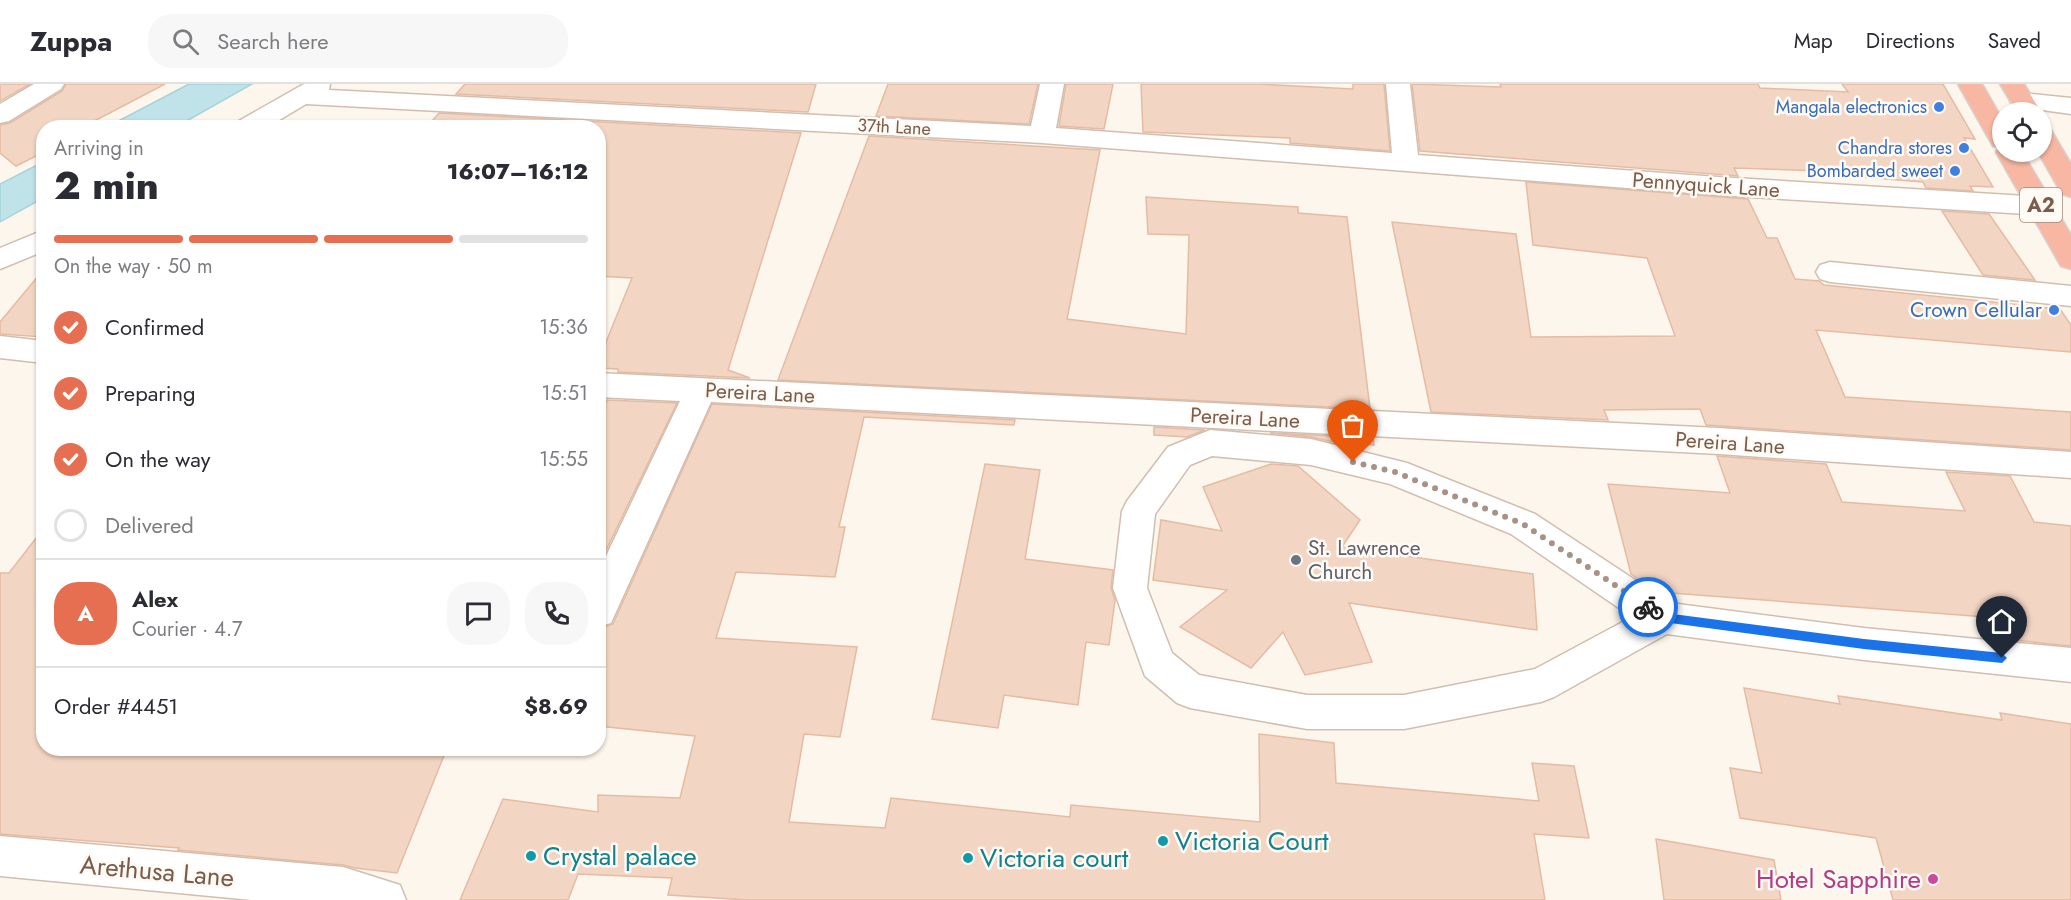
<!DOCTYPE html>
<meta charset="utf-8">
<style>
:root{--surface:#fff;--page:#f7f7f7;--text:#2b2b33;--muted:#7c7c81;--line:#e1e1e2;--accent:#e76f51}
body{margin:0;font-family:Jost,sans-serif;background:var(--page);color:var(--text);height:100vh;display:flex;flex-direction:column;font-size:22px;white-space:nowrap}
*{box-sizing:border-box;margin:0}
p{font-size:20px;color:var(--muted)}
.icon{flex:none;width:33px;height:33px;fill:none;stroke:currentColor;stroke-width:2;stroke-linecap:round;stroke-linejoin:round}
.map{position:relative;flex:1;overflow:hidden}
.drawer{position:absolute;left:36px;top:36px;width:570px;height:636px;display:flex;flex-direction:column;background:var(--surface);border-radius:24px;box-shadow:0 2px 4px #0004}
.drawer>*{flex:none}
.fabs{position:absolute;left:1992px;top:18px;display:grid;gap:12px}
.fabs a{display:grid;place-items:center;width:60px;height:60px;border-radius:50%;background:var(--surface);box-shadow:0 2px 4px #0004;font-size:30px}
.pin{position:absolute;display:grid;place-items:center;width:51px;height:51px;color:#fff;margin:-62px -26px;border-radius:50% 50% 50% 0;rotate:-45deg;box-shadow:0 0 6px #0007}
.pin .icon{rotate:45deg}
.courier{position:absolute;display:grid;place-items:center;width:60px;height:60px;margin:-30px;border:4px solid #1a73e8;border-radius:50%;background:#fff;color:#222;box-shadow:0 2px 8px #0007}
.overview em{font-style:normal;font-weight:800}
.overview div{display:flex;flex-direction:column-reverse}
.overview{display:flex;align-items:center;justify-content:space-between;height:102px;padding:0 18px}
h1{font-size:39px;font-weight:800;line-height:45px}
.bar{display:grid;grid-template-columns:repeat(4,1fr);gap:9px 6px;align-content:center;height:72px;padding:0 18px}
.bar i{height:8px;border-radius:4px;background:var(--line)}
.bar .active{background:var(--accent)}
.bar p{grid-column:span 4}
.line{display:flex;align-items:center;gap:15px;padding:0 18px;border-top:2px solid var(--line)}
.line div{flex:1}
.round{display:grid;place-items:center;flex:none;width:63px;height:63px;border-radius:24px;background:var(--page)}
ol{padding:0 18px;list-style:none}
li{display:flex;align-items:center;gap:18px;height:66px}
li p{margin-inline-start:auto}
li .icon{padding:6px;border-radius:50%;background:var(--accent);color:#fff;stroke-width:4}
li:last-child{color:var(--muted)}
li i{width:33px;height:33px;border:3px solid var(--line);border-radius:50%}
header{display:flex;align-items:center;gap:36px;box-sizing:border-box;height:84px;padding:0 30px;background:var(--surface);border-bottom:2px solid var(--line)}
header strong{font-size:28px}
nav{display:flex;gap:33px;margin-inline-start:auto;font-size:21px}
.search{width:420px;height:54px;background:var(--page);display:flex;align-items:center;gap:15px;box-sizing:border-box;padding:0 21px;border-radius:24px;color:var(--muted);font-size:22px}
.map>svg:first-child{display:block}
</style>
<header>
<strong>Zuppa</strong>
<div class="search"><svg class="icon" aria-label="search" viewBox="0 0 24 24"><circle cx="10" cy="10" r="6"/><path d="M15 15l6 6"/></svg>Search here</div>
<nav><a>Map</a><a>Directions</a><a>Saved</a></nav>
</header>
<div class="map">
<svg width="2071" height="816" viewBox="0 0 2071 816">
<rect width="100%" height="100%" fill="#fdf6ec"/>
<g fill="#bfe3e8" stroke="#a5d3da" stroke-width="1.5">
<polygon points="189,0 252,0 176,43 107,43"/>
<polygon points="43,78 43,114 0,138 0,100"/>
</g>
<g fill="#f3d5c3" stroke="#e6bba3" stroke-width="1.5">
<polygon points="0,0 30,0 0,17"/>
<polygon points="66,0 165,0 81,44 44,44 44,68 16,82 0,69 0,41 10,39 62,7"/>
<polygon points="465,0 816,0 808,28 456,10"/>
<polygon points="888,0 1038,0 1029,40 876,32"/>
<polygon points="1066,0 1113,0 1104,45 1059,42"/>
<polygon points="1141,0 1258,0 1353,5 1353,0 1384,0 1390,67 1290,59 1290,54 1143,48"/>
<polygon points="1412,0 1501,3 1500,0 1758,0 1760,4 1848,8 1842,0 1943,0 1975,55 1964,54 1993,103 1970,102 1973,107 1926,104 1923,98 1824,90 1822,87 1734,84 1738,92 1420,67"/>
<polygon points="439,29 801,49 728,286 750,294 618,288 618,285 598,284 598,278 632,194 598,192 598,44 426,44"/>
<polygon points="869,52 1100,66 1067,235 1186,250 1189,151 1148,150 1146,113 1298,123 1298,129 1347,133 1370,325 778,296"/>
<polygon points="1526,98 1748,115 1767,154 1777,154 1795,195 1819,197 1824,201 2060,225 2071,241 2071,268 1816,246 1845,313 2071,328 2071,366 1706,341 1700,325 1604,326 1608,336 1431,328 1392,138 1516,150 1531,253 1675,252 1647,174 1533,161"/>
<polygon points="1942,127 1989,130 2035,196 1983,191"/>
<polygon points="44,185 44,253 0,250 0,238"/>
<polygon points="607,316 677,319 598,483 598,339"/>
<polygon points="712,320 1015,336 1014,341 864,333 839,443 845,443 835,493 736,488 716,554 857,563 840,653 804,650 789,738 885,744 891,714 1070,733 1071,721 1260,738 1259,650 1334,659 1336,699 1539,717 1532,679 1574,682 1589,754 1534,750 1545,816 748,816 668,811 672,794 578,790 568,816 460,816 503,715 598,728 598,711 680,714 695,652 598,642 598,545 613,540"/>
<polygon points="1154,343 1205,346 1187,353 1154,351"/>
<polygon points="1270,349 1373,354 1374,361 1334,358 1311,353"/>
<polygon points="1717,372 1826,380 1842,418 1965,427 1946,388 2010,392 2034,438 2071,442 2071,562 1995,554 1986,533 1658,508 1631,490 1608,400 1730,409"/>
<polygon points="985,380 1040,386 1025,475 1113,486 1111,504 1115,516 1109,561 1086,558 1078,621 1004,611 998,644 932,635"/>
<polygon points="1271,380 1298,382 1360,436 1342,463 1533,490 1537,546 1349,519 1372,578 1305,591 1283,548 1251,584 1180,543 1227,506 1153,496 1161,436 1222,447 1203,403"/>
<polygon points="44,444 44,664 447,664 397,789 355,784 343,781 178,766 179,764 0,750 0,489 9,489"/>
<polygon points="1744,604 1840,620 1838,612 2002,636 2000,629 2071,640 2071,816 1893,816 1876,754 1740,734 1730,684 1762,689"/>
<polygon points="1656,755 1774,776 1781,816 1664,816"/>
</g>
<g fill="none" stroke-linecap="round" stroke-linejoin="round">
<g stroke="#d1beb0" stroke-width="3">
<g id="minor">
<polygon points="34,0 64,0 61,5 9,37 0,39 0,20"/>
<polygon points="304,0 330,0 329,6 1031,42 1040,0 1064,0 1056,44 1392,69 1386,0 1410,0 1418,71 1718,93 2041,113 2051,116 2055,122 2051,128 2041,131 1718,111 1042,59 306,20 266,44 234,44 237,38"/>
<polygon points="2022,9 2071,14 2071,30 2013,22 2010,17 2013,12"/>
<polygon points="44,146 44,167 0,185 0,164"/>
<polygon points="1830,178 2071,202 2071,222 1830,198 1820,195 1816,188 1820,181"/>
<polygon points="0,252 44,257 44,279 0,274"/>
<polygon points="598,289 1719,344 2071,368 2071,394 1719,370 711,318 611,539 598,543 598,489 680,317 598,313"/>
<path d="M1210 346 1311 355 1407 379 1535 430 1670 519 1864 544 2071 564V598L1864 576 1667 550 1554 613 1541 618 1404 645H1307L1190 624 1177 619 1145 592 1113 504 1122 427 1127 417 1168 363ZM1212 372 1311 381 1390 400 1511 450 1632 533 1535 585 1404 611H1307L1199 591 1172 569 1147 504 1155 430 1190 381Z"/>
<polygon points="0,752 343,783 400,801 406,816 252,816 0,792"/>
</g>
</g>
<g stroke="#dad1cd" stroke-width="3">
<g id="highway">
<polygon points="1958,0 1982,0 2002,35 2002,68 2022,68 2071,151 2071,185 2061,182 1996,68 1999,63 1993,62"/>
<polygon points="2000,0 2024,0 2041,28 2017,28"/>
<polygon points="2042,44 2051,46 2071,80 2071,113 2062,110 2038,68 2042,68"/>
</g>
</g>
<use href="#minor" fill="#fff" fill-rule="evenodd"/>
<use href="#highway" fill="#f7b7a3" fill-rule="evenodd"/>
</g>
<polygon fill="#1a73e8" points="1648,518 1665,529 1864,555 2002,569 2007,574 2002,579 1864,565 1663,538 1644,526 1644,520"/>
<g fill="none" stroke-linecap="round" stroke-linejoin="round">
<polyline stroke="#a89285" stroke-width="6" stroke-dasharray="0 10.8" points="1353,378 1395,388 1523,440 1648,523"/>
</g>
<g fill="#3f7fe0" stroke="#fffaf3" stroke-width="2">
<circle cx="1939" cy="23" r="6"/>
<circle cx="1964" cy="64" r="6"/>
<circle cx="1955" cy="87" r="6"/>
<circle cx="2054" cy="226" r="6"/>
</g>
<circle fill="#6b7280" stroke="#fffaf3" stroke-width="2" cx="1296" cy="476" r="6"/>
<g fill="#0f9aa8" stroke="#fffaf3" stroke-width="2">
<circle cx="1163" cy="757" r="6"/>
<circle cx="531" cy="772" r="6"/>
<circle cx="968" cy="774" r="6"/>
</g>
<circle fill="#d1479c" stroke="#fffaf3" stroke-width="2" cx="1933" cy="795" r="6"/>
<g text-anchor="middle" dominant-baseline="central" stroke-width="5" stroke-linejoin="round" paint-order="stroke">
<g font-size="18" fill="#366cbe" stroke="#fffaf3" text-anchor="end">
<text x="1927" y="23">Mangala electronics</text>
<text x="1952" y="64">Chandra stores</text>
<text x="1943" y="87">Bombarded sweet</text>
</g>
<g font-size="18" fill="#7a5c4d" stroke="#fffaf3">
<text transform="translate(894 43) rotate(3)">37th Lane</text>
</g>
<rect fill="#fffaf3" stroke="#a28b7f" stroke-width="1.5" x="2020" y="104" width="42" height="34" rx="4.5"/>
<g font-size="20" font-weight="bold" fill="#7a5c4d">
<text x="2041" y="121">A2</text>
</g>
<g font-size="21" fill="#7a5c4d" stroke="#fffaf3">
<text transform="translate(1706 101) rotate(4)">Pennyquick Lane</text>
<text transform="translate(760 309) rotate(3)">Pereira Lane</text>
<text transform="translate(1245 334) rotate(3)">Pereira Lane</text>
<text transform="translate(1730 359) rotate(4)">Pereira Lane</text>
</g>
<g font-size="21" fill="#366cbe" stroke="#fffaf3" text-anchor="end">
<text x="2042" y="226">Crown Cellular</text>
</g>
<g font-size="21" fill="#5b616d" stroke="#fffaf3" text-anchor="start">
<text x="1308" y="464">St. Lawrence<tspan x="1308" dy="24">Church</tspan></text>
</g>
<g font-size="26" fill="#0d838f" stroke="#fffaf3" text-anchor="start">
<text x="1175" y="757">Victoria Court</text>
<text x="543" y="772">Crystal palace</text>
<text x="980" y="774">Victoria court</text>
</g>
<g font-size="26" fill="#7a5c4d" stroke="#fffaf3">
<text transform="translate(157 787) rotate(5)">Arethusa Lane</text>
</g>
<g font-size="26" fill="#b23c85" stroke="#fffaf3" text-anchor="end">
<text x="1921" y="795">Hotel Sapphire</text>
</g>
</g>
</svg>
<div class="fabs">
<a><svg class="icon" aria-label="locate" viewBox="0 0 24 24"><circle cx="12" cy="12" r="6"/><path d="M12 2v4M12 18v4M2 12h4M18 12h4"/></svg></a>
</div>
<div class="pin" style="left:1353px;top:378px;background:#ea580c"><svg class="icon" aria-label="bag" viewBox="0 0 24 24"><path d="M5 8h14l-1 12H6zM9 8a3 3 0 0 1 6 0"/></svg></div>
<div class="pin" style="left:2002px;top:574px;background:#1f2937"><svg class="icon" aria-label="home" viewBox="0 0 24 24"><path d="M3 11l9-7 9 7M6 9v11h12V9"/></svg></div>
<div class="courier" style="left:1648px;top:523px"><svg class="icon" aria-label="bike" viewBox="0 0 24 24"><circle cx="6" cy="16" r="4"/><circle cx="18" cy="16" r="4"/><path d="M6 16l4-8h5l3 8M10 8l3 8H6M13 5h3"/></svg></div>
<section class="drawer">
<div class="overview"><div><h1>2 min</h1><p>Arriving in</p></div><em>16:07–16:12</em></div>
<div class="bar"><i class="active"></i><i class="active"></i><i class="active"></i><i></i><p>On the way · 50 m</p></div>
<ol>
<li><svg class="icon" aria-label="check" viewBox="0 0 24 24"><path d="M5 12l5 5 9-10"/></svg>Confirmed<p>15:36</p></li>
<li><svg class="icon" aria-label="check" viewBox="0 0 24 24"><path d="M5 12l5 5 9-10"/></svg>Preparing<p>15:51</p></li>
<li><svg class="icon" aria-label="check" viewBox="0 0 24 24"><path d="M5 12l5 5 9-10"/></svg>On the way<p>15:55</p></li>
<li><i></i>Delivered</li>
</ol>
<div class="line" style="height:108px"><b class="round" style="background:var(--accent);color:#fff">A</b><div><b>Alex</b><p>Courier · 4.7</p></div><a class="round"><svg class="icon" aria-label="chat" viewBox="0 0 24 24"><path d="M4 5h16v11H9l-5 4z"/></svg></a><a class="round"><svg class="icon" aria-label="phone" viewBox="0 0 24 24"><path d="M5 4h4l2 5-3 2q2 4 5 5l2-3 5 2v4C11 20 4 13 5 4z"/></svg></a></div>
<div class="line" style="height:78px"><div>Order #4451</div><b>$8.69</b></div>
</section>
</div>
